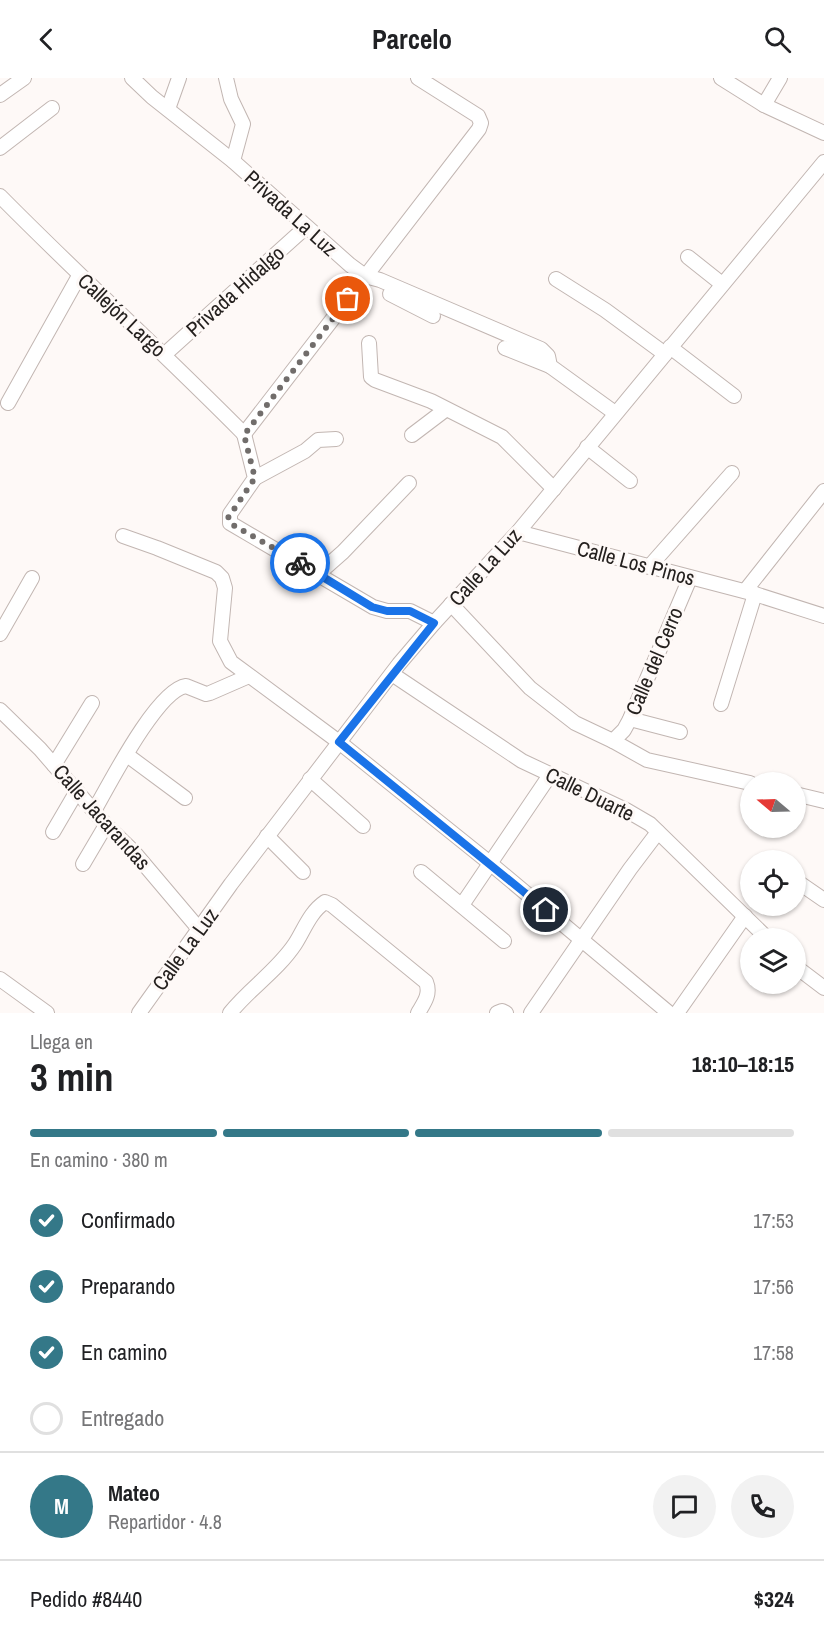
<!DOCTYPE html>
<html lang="es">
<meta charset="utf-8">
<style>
:root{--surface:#fff;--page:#f2f2f2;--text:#202124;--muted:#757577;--line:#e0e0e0;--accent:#347888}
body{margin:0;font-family:"Archivo Narrow",sans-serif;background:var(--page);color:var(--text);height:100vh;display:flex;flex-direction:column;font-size:22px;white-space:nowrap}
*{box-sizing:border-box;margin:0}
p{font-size:20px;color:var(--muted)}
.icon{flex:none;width:33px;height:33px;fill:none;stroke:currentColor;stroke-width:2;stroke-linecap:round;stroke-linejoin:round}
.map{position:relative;height:935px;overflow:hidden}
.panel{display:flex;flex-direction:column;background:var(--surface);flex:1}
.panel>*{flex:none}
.needle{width:39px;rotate:289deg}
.controls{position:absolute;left:740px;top:694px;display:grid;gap:12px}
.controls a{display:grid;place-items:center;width:66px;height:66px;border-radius:50%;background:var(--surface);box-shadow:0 2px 4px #0004;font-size:30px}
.pin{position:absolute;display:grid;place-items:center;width:51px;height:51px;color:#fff;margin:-26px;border:3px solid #fff;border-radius:50%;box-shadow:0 2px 6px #0007}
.courier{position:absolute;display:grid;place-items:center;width:60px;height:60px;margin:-30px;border:4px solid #1a73e8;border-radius:50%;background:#fff;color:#222;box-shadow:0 2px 8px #0007}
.overview em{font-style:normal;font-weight:700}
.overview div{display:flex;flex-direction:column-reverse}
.overview{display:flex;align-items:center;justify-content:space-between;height:102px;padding:0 30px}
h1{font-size:39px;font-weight:700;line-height:45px}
.bar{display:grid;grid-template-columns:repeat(4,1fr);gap:9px 6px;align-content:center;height:72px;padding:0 30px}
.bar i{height:8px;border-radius:4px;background:var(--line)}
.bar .current{background:var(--accent)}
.bar p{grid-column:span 4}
.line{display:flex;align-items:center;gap:15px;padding:0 30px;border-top:2px solid var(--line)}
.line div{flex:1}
.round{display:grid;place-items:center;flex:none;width:63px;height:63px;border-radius:32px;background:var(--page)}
ol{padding:0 30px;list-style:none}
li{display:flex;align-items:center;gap:18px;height:66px}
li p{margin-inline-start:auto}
li .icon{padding:6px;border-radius:50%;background:var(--accent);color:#fff;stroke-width:4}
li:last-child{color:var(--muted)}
li i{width:33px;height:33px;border:3px solid var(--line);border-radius:50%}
header{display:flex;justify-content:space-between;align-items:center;height:78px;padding:0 30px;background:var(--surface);font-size:27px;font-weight:700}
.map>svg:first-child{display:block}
</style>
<header><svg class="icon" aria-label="back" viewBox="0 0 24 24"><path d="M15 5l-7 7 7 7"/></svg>Parcelo<svg class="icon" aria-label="search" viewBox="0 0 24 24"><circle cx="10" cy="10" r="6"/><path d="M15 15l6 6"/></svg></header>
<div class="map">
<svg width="824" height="935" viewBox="0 0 824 935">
<rect width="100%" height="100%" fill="#fef9f7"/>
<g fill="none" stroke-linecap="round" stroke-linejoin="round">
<g stroke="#c2b6b2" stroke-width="16">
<g id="minor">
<polyline points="132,0 152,19 233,83 350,187 365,198 380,202 541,271 548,278 550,288 615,335"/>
<polyline points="226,0 231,21 243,46 233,83"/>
<polyline points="721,0 764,27 824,55"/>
<polyline points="0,17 24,0"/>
<polyline points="764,27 780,0"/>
<polyline points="168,31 179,0"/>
<polyline points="0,70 52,30"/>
<path d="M0 118C80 199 164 275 244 356"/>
<polyline points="688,179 722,206"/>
<polyline points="556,201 605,232 665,276"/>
<polyline points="390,216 433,238"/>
<polyline points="369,265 371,299 375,302 431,323 502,359 554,411"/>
<polyline points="670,269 734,318"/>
<polyline points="505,270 550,288"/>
<polyline points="165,276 306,149"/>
<polyline points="8,325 79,198"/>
<polyline points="244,356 479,51 481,45 478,38 418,0"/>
<polyline points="244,356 255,400 230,436 230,445 373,529 387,533 410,533 434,545"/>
<polyline points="412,357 445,332"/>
<polyline points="587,369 630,403"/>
<polyline points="255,400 305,373 318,362 336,361"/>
<polyline points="518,454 755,516 824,538"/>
<polyline points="123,458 157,470 216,494 222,500 225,510 220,563 231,584 339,664 491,786 669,935"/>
<polyline points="649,489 732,395"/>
<polyline points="318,496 343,474 409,405"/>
<polyline points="745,513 824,413"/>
<polyline points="451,526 530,610 575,645 613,663 647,682 750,705"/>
<polyline points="0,556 32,500"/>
<polyline points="392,596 522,683 626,732 650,746 768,861"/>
<polyline points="721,626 755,516"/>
<polyline points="0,632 40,671 106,747 133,773 199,851"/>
<polyline points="630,641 680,654"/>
<polyline points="613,663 624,652 630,641 690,500"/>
<polyline points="127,677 185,720"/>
<polyline points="54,687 92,625"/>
<polyline points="310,701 363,748"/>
<polyline points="795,716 824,723"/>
<path d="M94 733C109 707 157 612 186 608L206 616 210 615 249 598"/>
<polyline points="53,754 77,713"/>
<polyline points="267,758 303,794"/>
<polyline points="83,786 106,747"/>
<polyline points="421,794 504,863"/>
<polyline points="795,802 824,822"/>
<polyline points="462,827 550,697"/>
<polyline points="795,888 824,910"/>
<polyline points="0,901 47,935"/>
<polyline points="139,935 231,806 399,586 434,545 518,454 824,84"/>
<path d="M230 935C250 910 277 893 295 866 304 852 310 834 325 824L332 827 426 904C431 916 424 925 418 935"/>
<polyline points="497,935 502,933 506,935"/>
<polyline points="531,935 630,791 658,754"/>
<polyline points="677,935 745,838"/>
</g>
</g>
<use href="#minor" stroke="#fff" stroke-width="14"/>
</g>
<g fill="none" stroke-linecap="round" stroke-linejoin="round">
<polyline stroke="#716d6b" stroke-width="6" stroke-dasharray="0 10.8" points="300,485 233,447 228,440 255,400 244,357 348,221"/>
<polyline stroke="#1a73e8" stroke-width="8" points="300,485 372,529 387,533 410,533 434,545 339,664 546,832"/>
</g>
<g text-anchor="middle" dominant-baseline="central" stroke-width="6" stroke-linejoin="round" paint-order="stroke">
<g font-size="21" fill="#25211f" stroke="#fef9f7">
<text transform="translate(291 135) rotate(42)">Privada La Luz</text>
<text transform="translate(235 213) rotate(-42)">Privada Hidalgo</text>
<text transform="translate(122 237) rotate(43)">Callejón Largo</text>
<text transform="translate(636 485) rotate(15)">Calle Los Pinos</text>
<text transform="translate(485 489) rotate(-48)">Calle La Luz</text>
<text transform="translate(654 583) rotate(-67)">Calle del Cerro</text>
<text transform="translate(590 716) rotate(26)">Calle Duarte</text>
<text transform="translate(102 739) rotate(48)">Calle Jacarandas</text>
<text transform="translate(185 871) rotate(-54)">Calle La Luz</text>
</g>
</g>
</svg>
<div class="controls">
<a><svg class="needle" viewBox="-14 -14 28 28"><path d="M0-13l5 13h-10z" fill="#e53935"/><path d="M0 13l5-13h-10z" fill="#757577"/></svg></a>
<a><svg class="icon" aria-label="locate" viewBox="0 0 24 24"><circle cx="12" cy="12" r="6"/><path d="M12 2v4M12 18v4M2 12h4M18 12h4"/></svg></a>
<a><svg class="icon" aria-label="layers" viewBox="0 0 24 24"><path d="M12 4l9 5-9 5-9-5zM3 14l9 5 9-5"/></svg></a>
</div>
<div class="pin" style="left:348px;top:221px;background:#ea580c"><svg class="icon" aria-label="bag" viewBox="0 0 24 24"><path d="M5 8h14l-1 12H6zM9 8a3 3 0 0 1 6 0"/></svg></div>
<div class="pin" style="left:546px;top:832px;background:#1f2937"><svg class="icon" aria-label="home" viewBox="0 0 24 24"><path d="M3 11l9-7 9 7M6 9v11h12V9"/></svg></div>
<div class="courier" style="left:300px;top:485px"><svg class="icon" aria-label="bike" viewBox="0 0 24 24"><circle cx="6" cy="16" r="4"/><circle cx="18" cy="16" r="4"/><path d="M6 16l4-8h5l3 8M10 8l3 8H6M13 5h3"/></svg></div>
</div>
<section class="panel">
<div class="overview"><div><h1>3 min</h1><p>Llega en</p></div><em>18:10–18:15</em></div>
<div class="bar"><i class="current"></i><i class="current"></i><i class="current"></i><i></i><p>En camino · 380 m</p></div>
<ol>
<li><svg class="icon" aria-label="check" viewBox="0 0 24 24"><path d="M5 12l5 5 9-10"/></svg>Confirmado<p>17:53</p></li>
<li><svg class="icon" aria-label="check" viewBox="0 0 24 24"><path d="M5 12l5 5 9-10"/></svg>Preparando<p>17:56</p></li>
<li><svg class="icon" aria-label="check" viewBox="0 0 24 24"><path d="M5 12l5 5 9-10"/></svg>En camino<p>17:58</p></li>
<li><i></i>Entregado</li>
</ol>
<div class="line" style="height:108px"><b class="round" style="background:var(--accent);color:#fff">M</b><div><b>Mateo</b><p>Repartidor · 4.8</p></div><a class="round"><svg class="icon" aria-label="chat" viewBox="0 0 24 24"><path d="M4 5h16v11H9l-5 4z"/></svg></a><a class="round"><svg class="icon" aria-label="phone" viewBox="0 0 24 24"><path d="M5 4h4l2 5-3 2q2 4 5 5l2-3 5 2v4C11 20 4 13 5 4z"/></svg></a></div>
<div class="line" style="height:78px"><div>Pedido #8440</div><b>$324</b></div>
</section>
